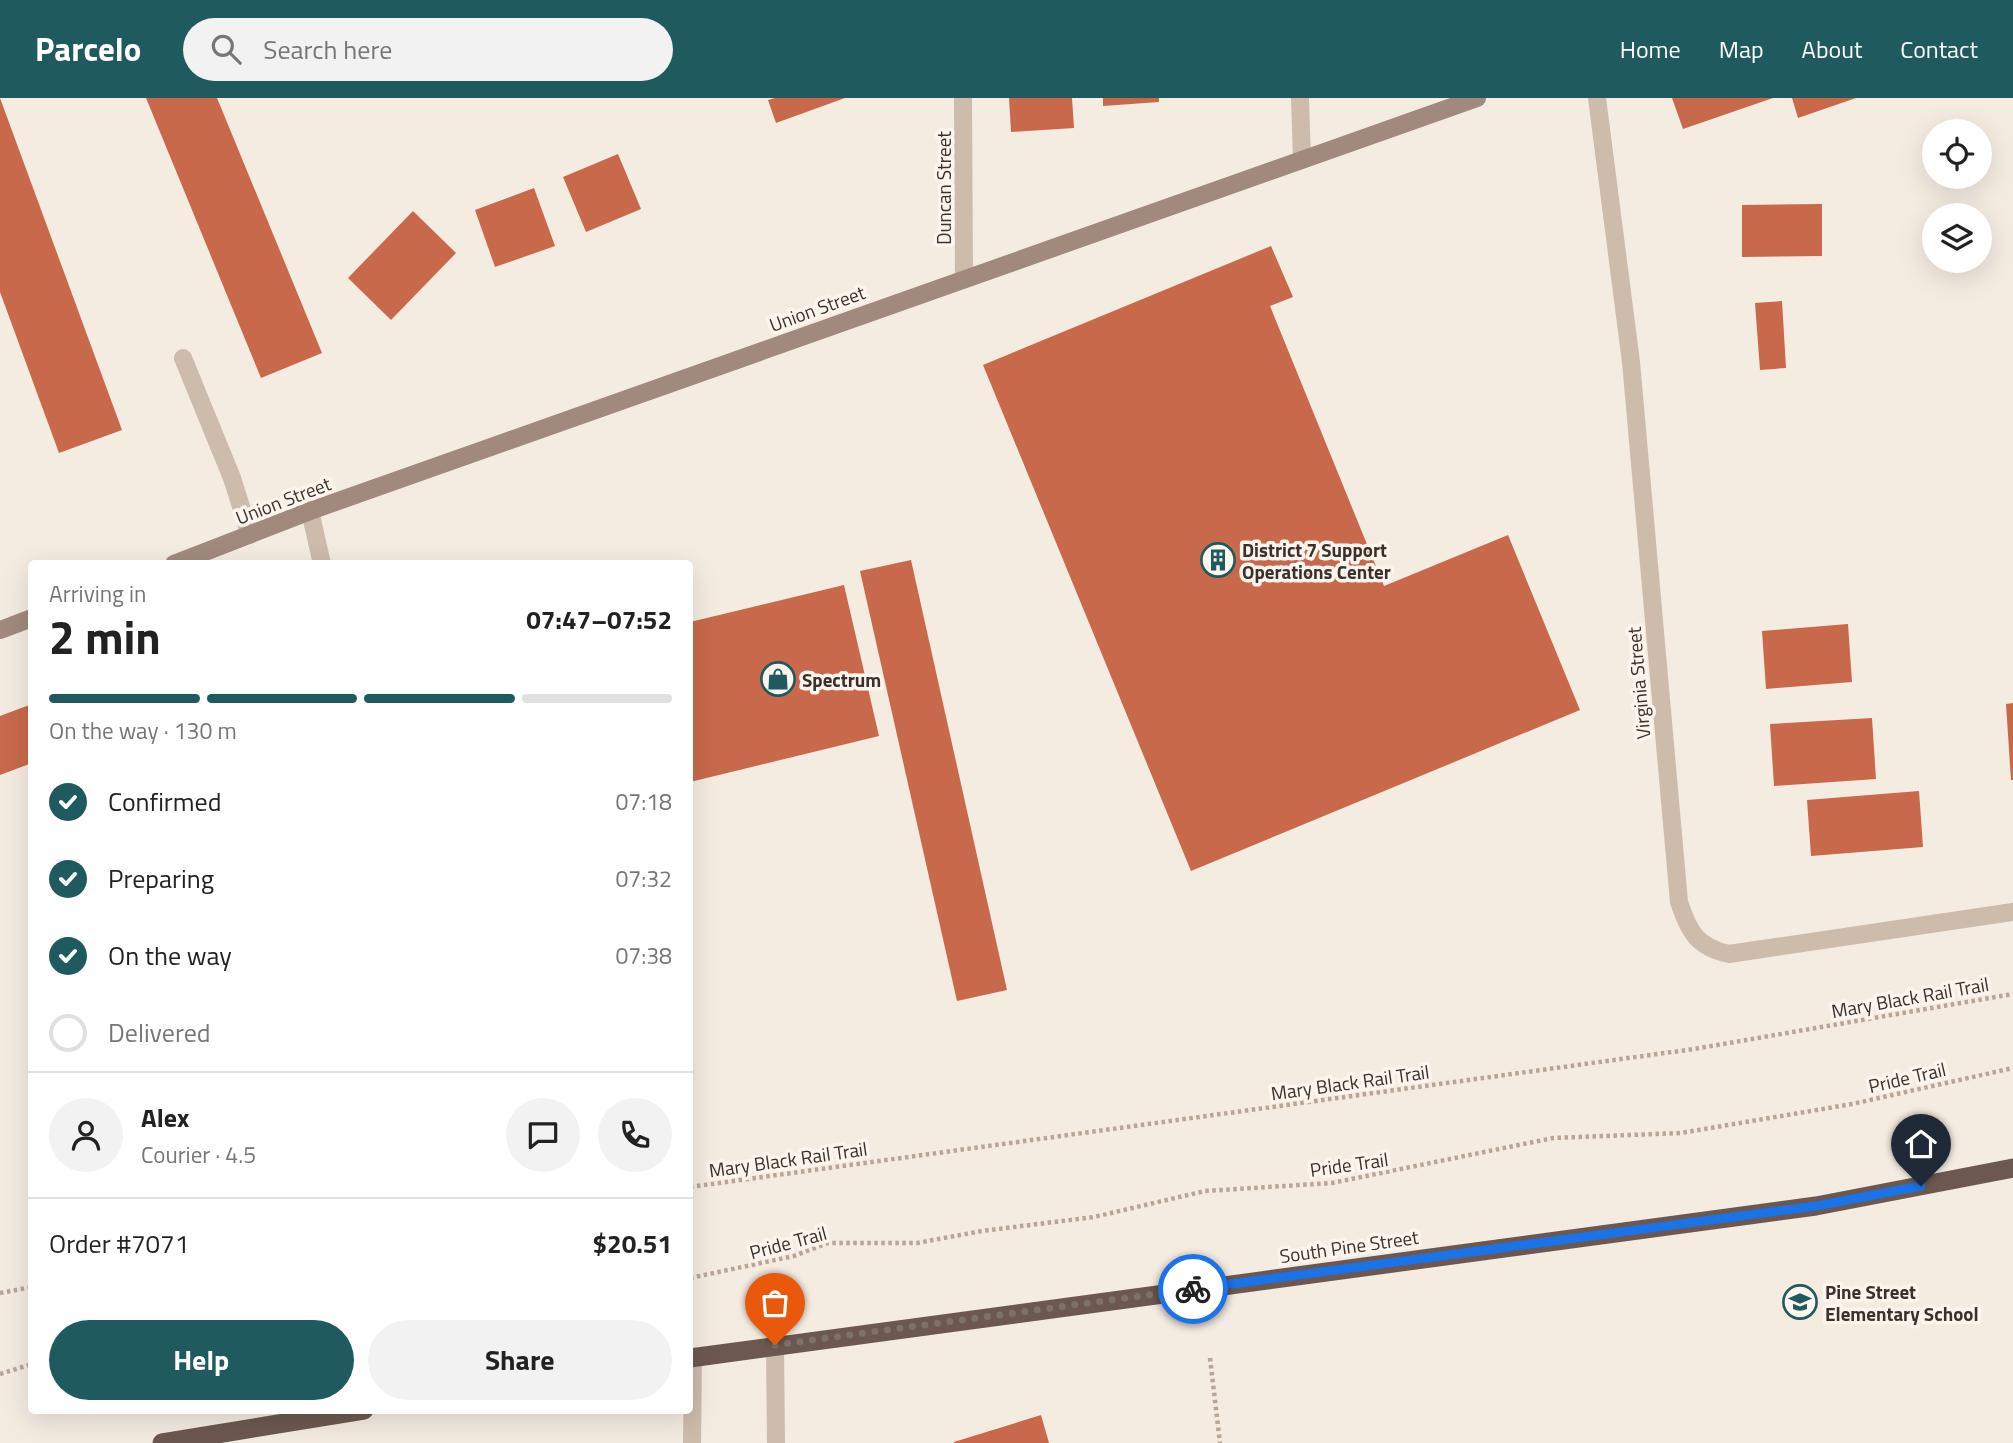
<!DOCTYPE html>
<meta charset="utf-8">
<style>
:root{--surface:#fff;--page:#f2f2f2;--text:#222;--muted:#767676;--line:#e0e0e0;--accent:#1f5a5e}
body{margin:0;font-family:"Titillium Web",sans-serif;background:var(--page);color:var(--text);height:100vh;display:flex;flex-direction:column;font-size:26px;white-space:nowrap}
*{box-sizing:border-box;margin:0}
p{font-size:23px;color:var(--muted)}
.icon{flex:none;width:38px;height:38px;fill:none;stroke:currentColor;stroke-width:2;stroke-linecap:round;stroke-linejoin:round}
.map{position:relative;flex:1;overflow:hidden}
.sheet{position:absolute;left:28px;top:462px;width:665px;height:854px;display:flex;flex-direction:column;background:var(--surface);border-radius:7px;box-shadow:0 7px 28px #0002}
.sheet>*{flex:none}
.fabs{position:absolute;left:1922px;top:21px;display:grid;gap:14px}
.fabs a{display:grid;place-items:center;width:70px;height:70px;border-radius:50%;background:var(--surface);box-shadow:0 7px 28px #0002;font-size:35px}
.pin{position:absolute;display:grid;place-items:center;width:60px;height:60px;color:#fff;margin:-72px -30px;border-radius:50% 50% 50% 0;rotate:-45deg;box-shadow:0 0 7px #0007}
.pin .icon{rotate:45deg}
.courier{position:absolute;display:grid;place-items:center;width:70px;height:70px;margin:-35px;border:5px solid #1a73e8;border-radius:50%;background:#fff;color:#222;box-shadow:0 2px 9px #0007}
.headline em{font-style:normal;font-weight:700}
.headline div{display:flex;flex-direction:column-reverse}
.headline{display:flex;align-items:center;justify-content:space-between;height:119px;padding:0 21px}
h1{font-size:46px;font-weight:700;line-height:52px}
.bar{display:grid;grid-template-columns:repeat(4,1fr);gap:10px 7px;align-content:center;height:84px;padding:0 21px}
.bar i{height:9px;border-radius:5px;background:var(--line)}
.bar .current{background:var(--accent)}
.bar p{grid-column:span 4}
.line{display:flex;align-items:center;gap:18px;padding:0 21px;border-top:2px solid var(--line)}
.line div{flex:1}
.round{display:grid;place-items:center;flex:none;width:74px;height:74px;border-radius:37px;background:var(--page)}
ol{padding:0 21px;list-style:none}
li{display:flex;align-items:center;gap:21px;height:77px}
li p{margin-inline-start:auto}
li .icon{padding:7px;border-radius:50%;background:var(--accent);color:#fff;stroke-width:4}
li:last-child{color:var(--muted)}
li i{width:38px;height:38px;border:4px solid var(--line);border-radius:50%}
.primary-button{display:flex;gap:14px;margin-top:auto;padding:14px 21px}
.primary-button a{flex:1;height:80px;border-radius:42px;background:var(--accent);color:#fff;font-size:28px;font-weight:700;line-height:80px;text-align:center}
.primary-button a+a{background:var(--page);color:var(--text)}
header{display:flex;align-items:center;gap:42px;box-sizing:border-box;height:98px;padding:0 35px;background:var(--accent);color:#fff}
header strong{font-size:33px}
nav{display:flex;gap:38px;margin-inline-start:auto;font-size:24px}
.search{width:490px;height:63px;background:var(--page);display:flex;align-items:center;gap:18px;box-sizing:border-box;padding:0 24px;border-radius:38px;color:var(--muted);font-size:26px}
.map>svg:first-child{display:block}
</style>
<header>
<strong>Parcelo</strong>
<div class="search"><svg class="icon" aria-label="search" viewBox="0 0 24 24"><circle cx="10" cy="10" r="6"/><path d="M15 15l6 6"/></svg>Search here</div>
<nav><a>Home</a><a>Map</a><a>About</a><a>Contact</a></nav>
</header>
<div class="map">
<svg width="2013" height="1345" viewBox="0 0 2013 1345">
<rect width="100%" height="100%" fill="#f4ebe1"/>
<g fill="#c8694b">
<polygon points="0,0 122,332 59,355 0,194"/>
<polygon points="146,0 217,0 322,255 261,280"/>
<polygon points="775,0 845,0 776,25 768,2"/>
<polygon points="1009,0 1072,0 1074,30 1011,34"/>
<polygon points="1103,0 1159,0 1159,4 1103,8"/>
<polygon points="1672,0 1773,0 1683,31"/>
<polygon points="1792,0 1856,0 1798,20"/>
<polygon points="618,56 641,111 586,134 563,79"/>
<polygon points="534,90 555,148 495,169 475,112"/>
<polygon points="1822,106 1822,158 1742,159 1742,107"/>
<polygon points="413,113 456,155 391,222 348,180"/>
<polygon points="1271,148 1293,199 1270,208 1384,488 1508,437 1580,612 1191,773 983,267"/>
<polygon points="1782,203 1786,270 1760,272 1755,205"/>
<polygon points="911,462 1007,892 957,903 860,473"/>
<polygon points="844,487 879,638 690,684 690,524"/>
<polygon points="1848,526 1852,584 1766,591 1762,533"/>
<polygon points="2013,605 2013,682 2011,682 2006,606"/>
<polygon points="32,606 32,665 0,677 0,618"/>
<polygon points="1872,620 1876,681 1774,688 1770,626"/>
<polygon points="1919,693 1923,749 1811,758 1807,702"/>
<polygon points="1041,1317 1049,1345 954,1345 954,1344"/>
</g>
<g fill="none" stroke-linecap="round" stroke-linejoin="round">
<g stroke="#b9a596" stroke-width="4.5" stroke-dasharray="3.5 3.5" stroke-linecap="butt">
<polyline points="690,1089 1694,951 2013,896"/>
<polyline points="690,1180 794,1158 828,1145 917,1145 982,1133 1094,1119 1205,1093 1332,1085 1553,1040 1681,1035 1852,1006 2013,970"/>
<polyline points="0,1195 32,1189"/>
<polyline points="1210,1260 1220,1345"/>
<polyline points="0,1276 32,1266"/>
</g>
<g stroke="#cdbbac" stroke-width="18">
<polyline points="183,260 232,380 250,437"/>
<polyline points="310,413 322,466"/>
</g>
<g stroke="#cdbbac" stroke-width="18">
<polyline points="963,0 964,180"/>
<polyline points="1300,0 1302,62"/>
<path d="M1597 0 1631 264 1679 804C1689 834 1697 849 1729 856L2013 814"/>
<polyline points="775,1247 776,1345"/>
<polyline points="692,1345 693,1260"/>
</g>
<g stroke="#a18a7d" stroke-width="18">
<polyline points="174,466 310,413 1477,0"/>
<polyline points="0,532 32,520"/>
</g>
<g stroke="#6c584f" stroke-width="19">
<polyline points="690,1260 1816,1108 2013,1070"/>
<polyline points="162,1345 364,1312"/>
</g>
</g>
<g fill="none" stroke-linecap="round" stroke-linejoin="round">
<polyline stroke="#7c716b" stroke-width="7" stroke-dasharray="0 12.6" points="775,1247 1193,1191"/>
<polyline stroke="#1a73e8" stroke-width="9" points="1193,1191 1816,1108 1921,1088"/>
</g>
<defs>
<g id="building-ring" transform="scale(1.75)"><circle r="9.5" fill="#fbf5ee" stroke="#1f5a5e" stroke-width="1.5"/><path d="M-4-6H4V6H1V3H-1V6H-4ZM-2.5-4.3h1.7v1.8h-1.7ZM.8-4.3h1.7v1.8H.8ZM-2.5-1h1.7V.8h-1.7ZM.8-1h1.7V.8H.8Z" fill="#1f5a5e"/></g>
<g id="shop-ring" transform="scale(1.75)"><circle r="9.5" fill="#fbf5ee" stroke="#1f5a5e" stroke-width="1.5"/><path d="M-5-2.5h2.3a2.7 3.5 0 0 1 5.4 0H5L5.5 6h-11ZM-1.5-2.5h3a1.5 2.3 0 0 0-3 0Z" fill="#1f5a5e"/></g>
<g id="school-ring" transform="scale(1.75)"><circle r="9.5" fill="#fbf5ee" stroke="#1f5a5e" stroke-width="1.5"/><path d="M0-5L7-2L0 1L-7-2ZM-4 1L0 2.5L4 1V4Q0 6-4 4Z" fill="#1f5a5e"/></g>
</defs>
<g fill-rule="evenodd">
<use href="#building-ring" x="1218" y="462"/>
<use href="#shop-ring" x="778" y="581"/>
<use href="#school-ring" x="1800" y="1204"/>
</g>
<g text-anchor="middle" dominant-baseline="central" stroke-width="7" stroke-linejoin="round" paint-order="stroke">
<g font-size="19" fill="#3b302b" stroke="#fbf5ee">
<text transform="translate(943 90) rotate(-90)">Duncan Street</text>
<text transform="translate(817 210) rotate(-20)">Union Street</text>
<text transform="translate(283 402) rotate(-21)">Union Street</text>
<text transform="translate(1638 585) rotate(-95)">Virginia Street</text>
<text transform="translate(1910 899) rotate(-10)">Mary Black Rail Trail</text>
<text transform="translate(1907 979) rotate(-13)">Pride Trail</text>
<text transform="translate(1350 984) rotate(-8)">Mary Black Rail Trail</text>
<text transform="translate(788 1061) rotate(-8)">Mary Black Rail Trail</text>
<text transform="translate(1349 1066) rotate(-8)">Pride Trail</text>
<text transform="translate(788 1144) rotate(-15)">Pride Trail</text>
<text transform="translate(1349 1148) rotate(-8)">South Pine Street</text>
</g>
<g font-size="19" font-weight="bold" fill="#3b302b" stroke="#fbf5ee" text-anchor="start">
<text x="1242" y="451">District 7 Support<tspan x="1242" dy="22">Operations Center</tspan></text>
<text x="802" y="581">Spectrum</text>
<text x="1825" y="1193">Pine Street<tspan x="1825" dy="22">Elementary School</tspan></text>
</g>
</g>
</svg>
<div class="fabs">
<a><svg class="icon" aria-label="locate" viewBox="0 0 24 24"><circle cx="12" cy="12" r="6"/><path d="M12 2v4M12 18v4M2 12h4M18 12h4"/></svg></a>
<a><svg class="icon" aria-label="layers" viewBox="0 0 24 24"><path d="M12 4l9 5-9 5-9-5zM3 14l9 5 9-5"/></svg></a>
</div>
<div class="pin" style="left:775px;top:1247px;background:#ea580c"><svg class="icon" aria-label="bag" viewBox="0 0 24 24"><path d="M5 8h14l-1 12H6zM9 8a3 3 0 0 1 6 0"/></svg></div>
<div class="pin" style="left:1921px;top:1088px;background:#1f2937"><svg class="icon" aria-label="home" viewBox="0 0 24 24"><path d="M3 11l9-7 9 7M6 9v11h12V9"/></svg></div>
<div class="courier" style="left:1193px;top:1191px"><svg class="icon" aria-label="bike" viewBox="0 0 24 24"><circle cx="6" cy="16" r="4"/><circle cx="18" cy="16" r="4"/><path d="M6 16l4-8h5l3 8M10 8l3 8H6M13 5h3"/></svg></div>
<section class="sheet">
<div class="headline"><div><h1>2 min</h1><p>Arriving in</p></div><em>07:47–07:52</em></div>
<div class="bar"><i class="current"></i><i class="current"></i><i class="current"></i><i></i><p>On the way · 130 m</p></div>
<ol>
<li><svg class="icon" aria-label="check" viewBox="0 0 24 24"><path d="M5 12l5 5 9-10"/></svg>Confirmed<p>07:18</p></li>
<li><svg class="icon" aria-label="check" viewBox="0 0 24 24"><path d="M5 12l5 5 9-10"/></svg>Preparing<p>07:32</p></li>
<li><svg class="icon" aria-label="check" viewBox="0 0 24 24"><path d="M5 12l5 5 9-10"/></svg>On the way<p>07:38</p></li>
<li><i></i>Delivered</li>
</ol>
<div class="line" style="height:126px"><a class="round"><svg class="icon" aria-label="person" viewBox="0 0 24 24"><circle cx="12" cy="8" r="4"/><path d="M4 21q1-7 8-7t8 7"/></svg></a><div><b>Alex</b><p>Courier · 4.5</p></div><a class="round"><svg class="icon" aria-label="chat" viewBox="0 0 24 24"><path d="M4 5h16v11H9l-5 4z"/></svg></a><a class="round"><svg class="icon" aria-label="phone" viewBox="0 0 24 24"><path d="M5 4h4l2 5-3 2q2 4 5 5l2-3 5 2v4C11 20 4 13 5 4z"/></svg></a></div>
<div class="line" style="height:91px"><div>Order #7071</div><b>$20.51</b></div>
<div class="primary-button"><a>Help</a><a>Share</a></div>
</section>
</div>
